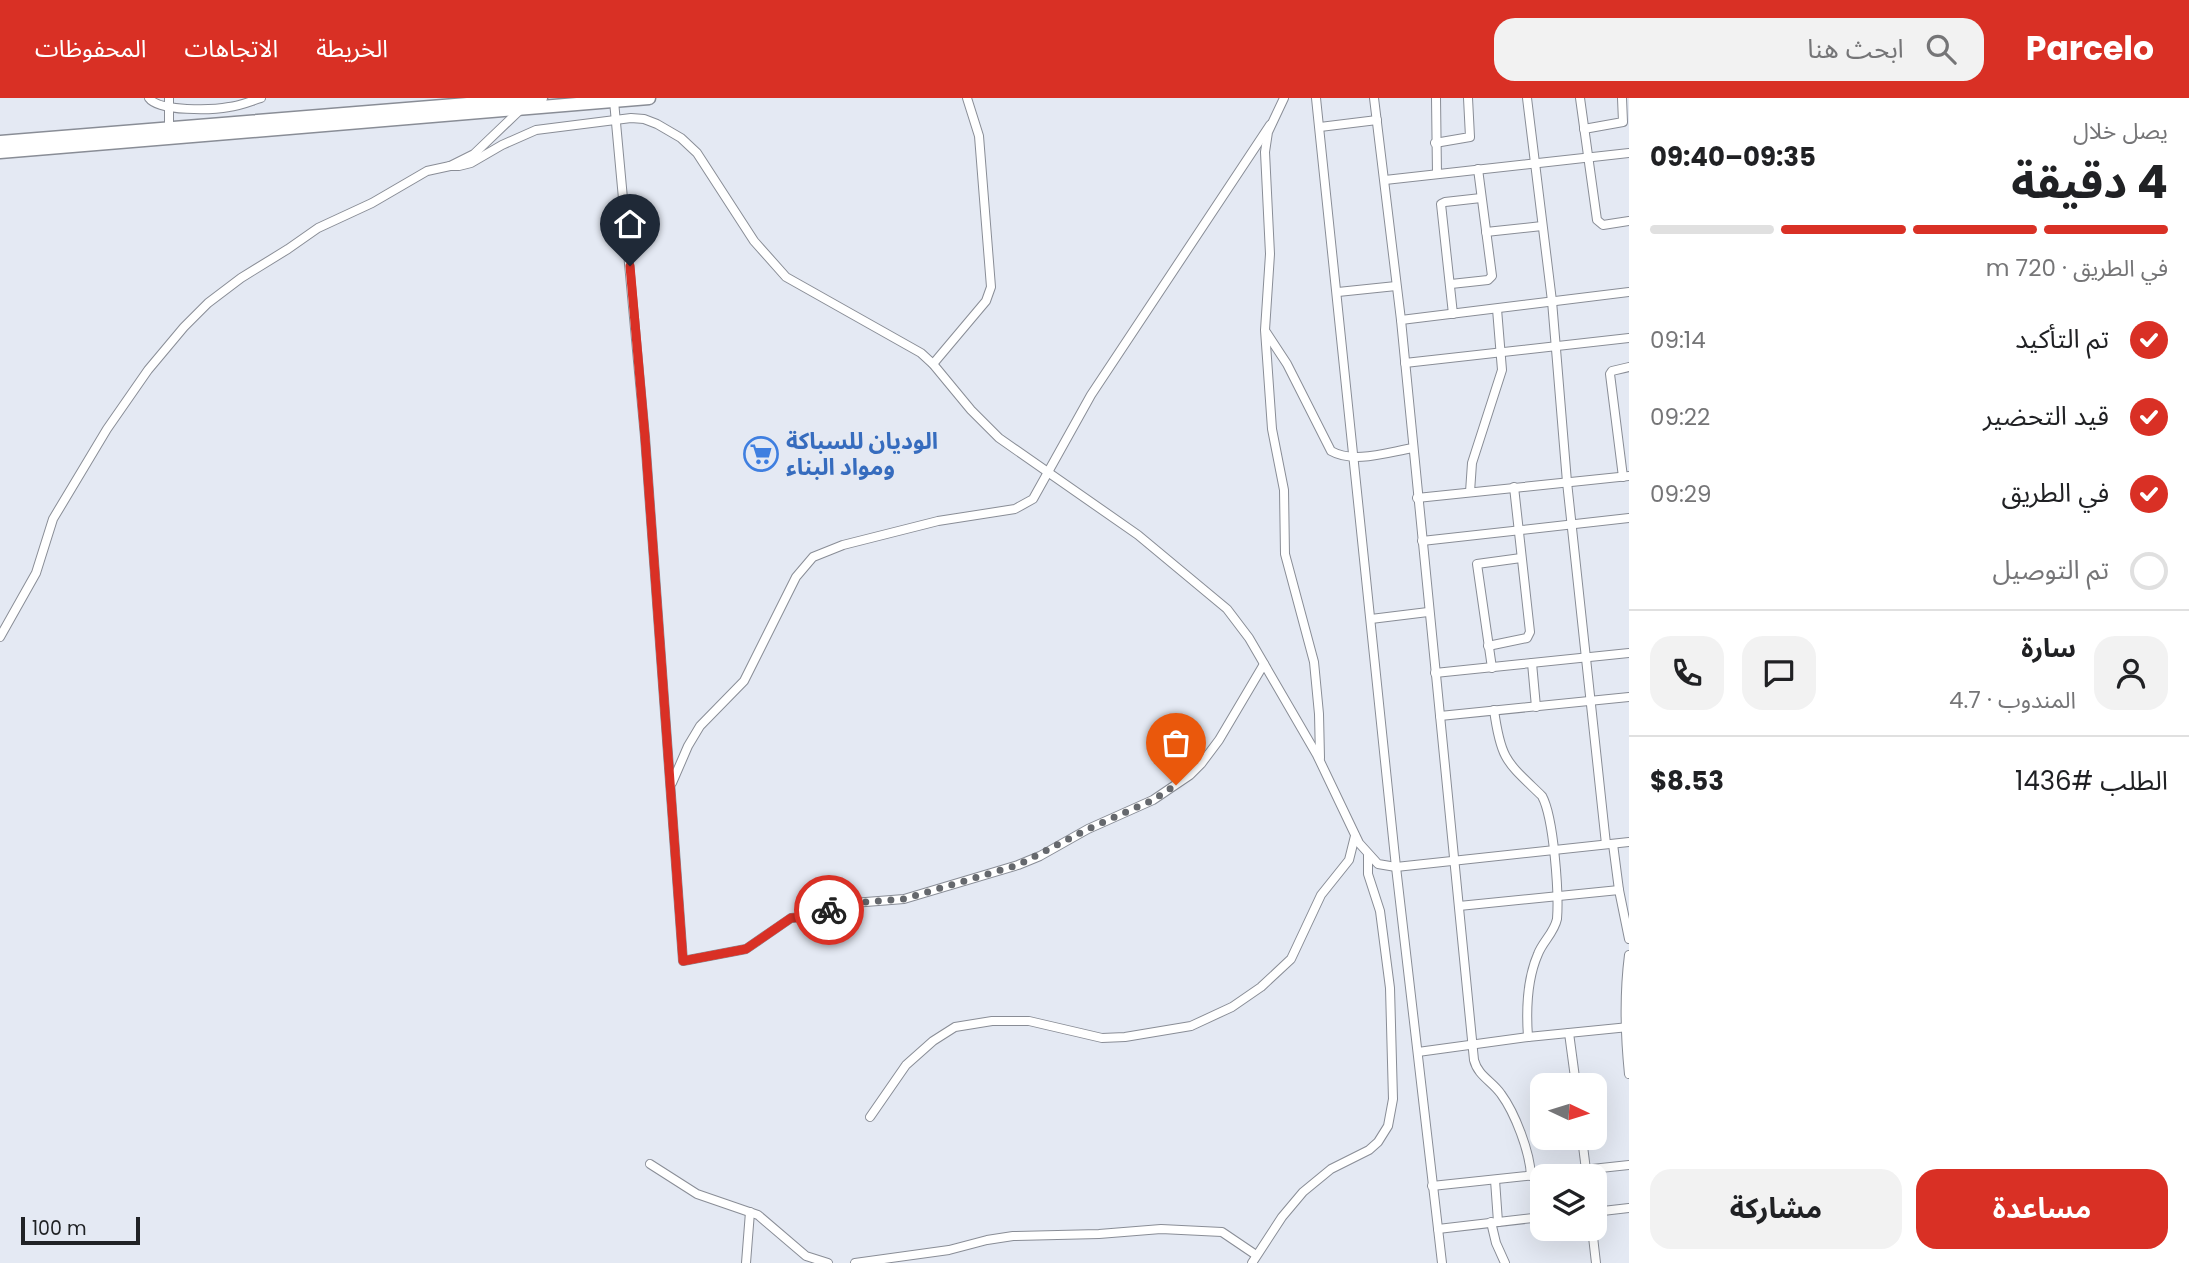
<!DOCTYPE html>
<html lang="ar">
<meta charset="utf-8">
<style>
:root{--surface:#fff;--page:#f2f2f2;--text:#202124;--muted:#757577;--line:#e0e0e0;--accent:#d93025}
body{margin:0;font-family:Poppins,"Noto Sans Arabic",sans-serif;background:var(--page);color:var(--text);direction:rtl;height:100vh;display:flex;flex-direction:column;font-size:26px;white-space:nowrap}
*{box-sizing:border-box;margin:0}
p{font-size:23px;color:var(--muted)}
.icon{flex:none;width:38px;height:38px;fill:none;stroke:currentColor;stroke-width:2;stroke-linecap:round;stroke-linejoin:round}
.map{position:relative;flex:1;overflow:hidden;direction:ltr}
.side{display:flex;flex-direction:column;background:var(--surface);width:560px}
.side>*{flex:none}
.needle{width:46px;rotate:94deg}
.buttons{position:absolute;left:1530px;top:975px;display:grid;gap:14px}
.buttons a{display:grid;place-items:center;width:77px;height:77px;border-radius:14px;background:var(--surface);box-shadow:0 7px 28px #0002;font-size:35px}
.scale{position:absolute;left:21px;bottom:18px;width:119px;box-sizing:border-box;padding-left:7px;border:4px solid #202225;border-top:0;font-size:19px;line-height:24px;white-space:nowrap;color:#202225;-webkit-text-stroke:5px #e4e9f3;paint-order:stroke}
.pin{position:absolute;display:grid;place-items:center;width:60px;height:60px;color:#fff;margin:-72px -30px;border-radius:50% 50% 50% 0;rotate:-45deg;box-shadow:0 0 7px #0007}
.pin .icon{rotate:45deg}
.courier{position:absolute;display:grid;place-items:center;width:70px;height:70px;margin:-35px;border:5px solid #d93025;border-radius:50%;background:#fff;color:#222;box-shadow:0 2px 9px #0007}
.headline em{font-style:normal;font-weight:700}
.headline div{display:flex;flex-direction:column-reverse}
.headline{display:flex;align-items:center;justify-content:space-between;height:119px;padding:0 21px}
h1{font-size:46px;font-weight:700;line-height:52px}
.bar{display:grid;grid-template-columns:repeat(4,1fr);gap:10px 7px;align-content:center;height:84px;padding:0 21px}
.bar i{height:9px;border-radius:5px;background:var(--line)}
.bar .selected{background:var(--accent)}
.bar p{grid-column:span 4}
.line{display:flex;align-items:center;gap:18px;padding:0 21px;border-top:2px solid var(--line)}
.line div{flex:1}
.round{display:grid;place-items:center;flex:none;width:74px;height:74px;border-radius:21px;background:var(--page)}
ol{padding:0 21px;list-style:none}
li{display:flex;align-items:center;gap:21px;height:77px}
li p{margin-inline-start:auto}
li .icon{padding:7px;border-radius:50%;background:var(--accent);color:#fff;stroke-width:4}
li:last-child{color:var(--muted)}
li i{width:38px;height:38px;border:4px solid var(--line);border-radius:50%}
.primary-button{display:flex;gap:14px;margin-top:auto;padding:14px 21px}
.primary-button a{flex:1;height:80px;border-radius:21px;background:var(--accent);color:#fff;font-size:28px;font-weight:700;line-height:80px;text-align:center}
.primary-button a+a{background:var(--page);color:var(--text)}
header{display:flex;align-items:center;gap:42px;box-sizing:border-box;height:98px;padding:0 35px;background:var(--accent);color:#fff}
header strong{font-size:33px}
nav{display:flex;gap:38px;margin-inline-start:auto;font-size:24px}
.search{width:490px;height:63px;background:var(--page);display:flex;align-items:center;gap:18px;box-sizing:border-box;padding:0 24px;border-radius:21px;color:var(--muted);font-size:26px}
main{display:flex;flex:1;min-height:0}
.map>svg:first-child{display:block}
</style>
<header>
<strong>Parcelo</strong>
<div class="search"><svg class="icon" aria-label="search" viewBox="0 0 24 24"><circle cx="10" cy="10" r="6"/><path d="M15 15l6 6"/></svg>ابحث هنا</div>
<nav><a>الخريطة</a><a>الاتجاهات</a><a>المحفوظات</a></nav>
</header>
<main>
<section class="side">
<div class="headline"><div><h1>4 دقيقة</h1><p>يصل خلال</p></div><em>09:35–09:40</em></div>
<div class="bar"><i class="selected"></i><i class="selected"></i><i class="selected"></i><i></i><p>في الطريق · 720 m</p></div>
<ol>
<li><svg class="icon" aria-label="check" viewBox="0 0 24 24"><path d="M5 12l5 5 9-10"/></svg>تم التأكيد<p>09:14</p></li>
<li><svg class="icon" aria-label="check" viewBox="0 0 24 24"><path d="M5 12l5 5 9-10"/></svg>قيد التحضير<p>09:22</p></li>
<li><svg class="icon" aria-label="check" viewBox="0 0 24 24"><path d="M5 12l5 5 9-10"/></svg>في الطريق<p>09:29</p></li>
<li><i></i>تم التوصيل</li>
</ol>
<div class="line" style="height:126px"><a class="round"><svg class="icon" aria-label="person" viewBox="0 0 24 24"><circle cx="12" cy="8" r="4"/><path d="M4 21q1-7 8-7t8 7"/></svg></a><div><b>سارة</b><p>المندوب · 4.7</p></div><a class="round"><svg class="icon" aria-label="chat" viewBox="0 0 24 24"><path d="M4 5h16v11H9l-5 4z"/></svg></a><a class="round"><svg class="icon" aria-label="phone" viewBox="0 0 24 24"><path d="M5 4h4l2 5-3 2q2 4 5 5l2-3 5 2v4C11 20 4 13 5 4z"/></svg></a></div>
<div class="line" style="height:91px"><div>الطلب #1436</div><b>$8.53</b></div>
<div class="primary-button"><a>مساعدة</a><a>مشاركة</a></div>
</section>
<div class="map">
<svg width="1629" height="1165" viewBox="0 0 1629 1165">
<rect width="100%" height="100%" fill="#e4e9f3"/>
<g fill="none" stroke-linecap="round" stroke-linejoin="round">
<g stroke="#898d96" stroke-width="10">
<g id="minor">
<path d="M149 0C159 14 213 12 229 9 240 8 251 3 261 0"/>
<polyline points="1284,0 1268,34 1265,54 1270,156 1265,232 1272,331 1284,392 1285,456 1314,564 1319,616 1320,660"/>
<polyline points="1316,0 1396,769 1442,1165"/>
<path d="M1374 0 1401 222 1474 962C1478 978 1492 983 1501 996 1515 1015 1530 1054 1531 1078"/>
<polyline points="1436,0 1437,76"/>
<polyline points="1527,0 1552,203 1567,384 1606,746"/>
<polyline points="1580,0 1597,122 1603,127 1629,123"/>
<polyline points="614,3 645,339 683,863 746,851 791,820 803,819 853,805 904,801 1018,767 1040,758 1088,731 1153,702 1190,677 1201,666 1219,642 1264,566"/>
<polyline points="1320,29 1377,22"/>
<polyline points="169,31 169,0"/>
<polyline points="1584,31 1623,24 1622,0"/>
<polyline points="1435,45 1470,39 1468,0"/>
<polyline points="450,68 459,68 471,65 502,47 536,32 631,20 644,21 657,26 681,40 697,55 754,143 786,179 921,255 933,266 971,312 999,340 1138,437 1227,511 1249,540 1317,657 1359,745 1378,766 1396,769 1629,744"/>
<polyline points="1385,82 1629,55"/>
<polyline points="1486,134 1542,128"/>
<polyline points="1451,186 1488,182 1492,178 1478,71"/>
<polyline points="1338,194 1396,188"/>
<polyline points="1453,216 1441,106 1445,104 1481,100"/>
<polyline points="1401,222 1629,194"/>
<path d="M1266 234 1287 266 1331 353C1354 366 1388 354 1413 350"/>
<polyline points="1405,265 1629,240"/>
<polyline points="933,266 986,203 991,189 979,38 967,0"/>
<polyline points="1623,379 1610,276 1612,273 1629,269"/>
<polyline points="1470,394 1472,365 1502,272 1497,211"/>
<polyline points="1417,400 1629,378"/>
<polyline points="1422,443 1629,420"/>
<polyline points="1371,521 1428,514"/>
<polyline points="0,539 36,475 53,421 107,331 148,272 184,229 208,205 241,180 288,151 318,130 372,105 427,73 450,68 474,56 520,12"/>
<polyline points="1488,548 1527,540 1530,534 1514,389"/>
<polyline points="1532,565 1536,609"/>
<polyline points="1492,570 1477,466 1521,460"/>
<polyline points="1435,575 1629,555"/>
<path d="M1494 612C1501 663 1507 664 1542 698 1554 720 1559 796 1557 821 1554 835 1543 843 1538 856 1527 881 1526 911 1528 939"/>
<polyline points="1440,618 1629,599"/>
<polyline points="672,685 688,648 700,628 744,583 796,479 813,459 843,447 938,423 1015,411 1033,401 1091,297 1270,27"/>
<polyline points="1613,746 1619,792 1629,841"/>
<polyline points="1459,808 1619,792"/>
<path d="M1629 857C1624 896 1625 937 1629 976"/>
<polyline points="1569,935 1576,987"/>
<polyline points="1418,954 1528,939 1629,929"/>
<polyline points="870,1019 906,967 933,943 955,929 992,923 1029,923 1102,940 1125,939 1191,928 1232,909 1261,889 1291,861 1321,797 1349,762 1355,738"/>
<polyline points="1582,1040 1586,1072"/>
<polyline points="650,1066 697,1096 758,1117 806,1158 828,1165"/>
<polyline points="1596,1071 1601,1113"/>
<polyline points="1495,1082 1498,1124"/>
<polyline points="1432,1088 1629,1067"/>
<polyline points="1594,1114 1629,1110"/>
<polyline points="1491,1124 1496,1145 1505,1165"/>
<polyline points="1592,1130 1596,1165"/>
<polyline points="1438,1131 1542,1119"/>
<polyline points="746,1165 750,1114"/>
<polyline points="855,1165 949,1152 987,1142 1013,1138 1099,1136 1161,1131 1222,1134 1256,1157"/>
<polyline points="1252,1165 1282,1119 1303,1094 1331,1071 1369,1052 1378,1044 1388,1028 1393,1001 1390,890 1380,813 1368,776 1368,757"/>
</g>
</g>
<g stroke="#898d96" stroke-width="15">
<g id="highway">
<polyline points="0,44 541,0"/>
<polyline points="0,54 649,0"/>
</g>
</g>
<use href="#minor" stroke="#fff" stroke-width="8"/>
<use href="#highway" stroke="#fff" stroke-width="12"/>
</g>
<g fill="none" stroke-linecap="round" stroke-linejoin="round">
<polyline stroke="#65686d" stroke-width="7" stroke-dasharray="0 12.6" points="829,812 853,805 904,801 1018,767 1088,731 1153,702 1176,687"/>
<polyline stroke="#d93025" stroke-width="9" points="630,168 645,339 683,863 746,851 791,820 803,819 829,812"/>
</g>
<defs>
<g id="supermarket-ring" transform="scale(1.75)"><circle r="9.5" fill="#e4e9f3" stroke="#3f7fe0" stroke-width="1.5"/><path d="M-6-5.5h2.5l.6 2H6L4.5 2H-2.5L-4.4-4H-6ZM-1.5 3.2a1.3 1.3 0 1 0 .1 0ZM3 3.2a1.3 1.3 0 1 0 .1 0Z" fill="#3f7fe0"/></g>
</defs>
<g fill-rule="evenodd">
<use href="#supermarket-ring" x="761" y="356"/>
</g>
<g text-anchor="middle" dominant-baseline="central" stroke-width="7" stroke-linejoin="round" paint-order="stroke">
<g font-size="23" font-weight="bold" fill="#366cbe" stroke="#e4e9f3" text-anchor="start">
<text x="786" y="343">الوديان للسباكة<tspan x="786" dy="26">ومواد البناء</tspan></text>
</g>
</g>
</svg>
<div class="buttons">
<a><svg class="needle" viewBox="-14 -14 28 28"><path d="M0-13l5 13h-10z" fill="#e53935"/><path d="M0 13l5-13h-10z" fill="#757577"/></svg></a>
<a><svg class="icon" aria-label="layers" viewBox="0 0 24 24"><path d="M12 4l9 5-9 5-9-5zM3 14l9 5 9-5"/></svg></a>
</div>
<div class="scale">100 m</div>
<div class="pin" style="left:1176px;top:687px;background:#ea580c"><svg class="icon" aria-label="bag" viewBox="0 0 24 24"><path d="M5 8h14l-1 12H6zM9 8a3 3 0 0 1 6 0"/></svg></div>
<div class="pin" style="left:630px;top:168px;background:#1f2937"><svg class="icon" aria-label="home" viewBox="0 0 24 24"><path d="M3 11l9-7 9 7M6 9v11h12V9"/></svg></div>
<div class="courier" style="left:829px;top:812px"><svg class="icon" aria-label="bike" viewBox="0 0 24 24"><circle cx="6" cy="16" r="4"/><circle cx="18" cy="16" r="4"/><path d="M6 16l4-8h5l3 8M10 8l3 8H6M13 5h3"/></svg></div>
</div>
</main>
